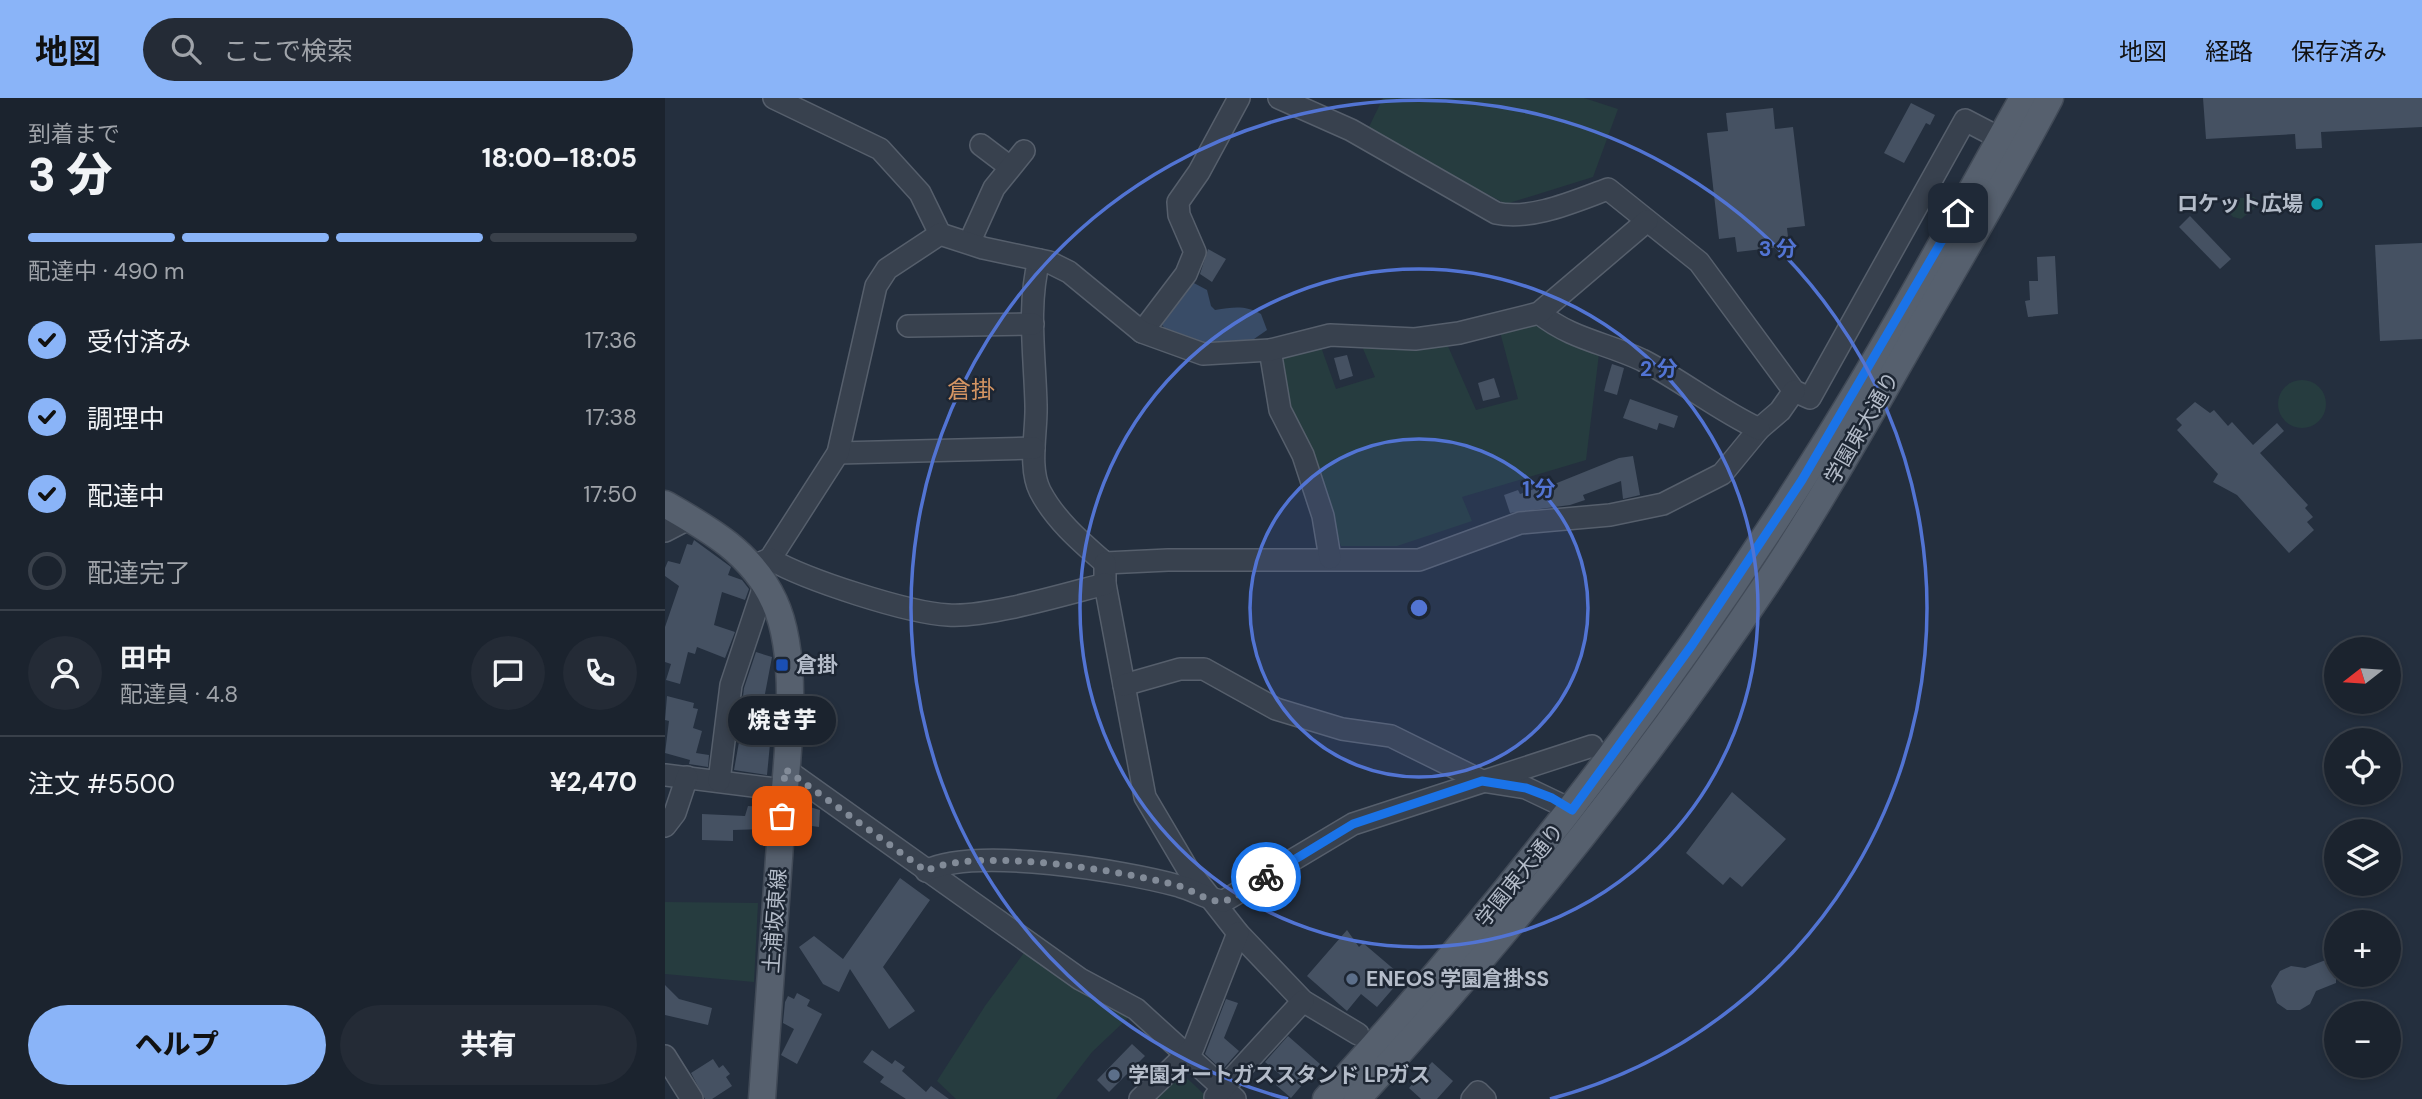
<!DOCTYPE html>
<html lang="ja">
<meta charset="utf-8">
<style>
:root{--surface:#1b232e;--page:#242b36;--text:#f1f3f6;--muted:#a0a4aa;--line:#39404a;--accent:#8ab4f8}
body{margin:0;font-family:"DM Sans","Noto Sans JP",sans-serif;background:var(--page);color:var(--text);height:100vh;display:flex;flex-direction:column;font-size:26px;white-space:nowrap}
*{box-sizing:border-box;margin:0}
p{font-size:23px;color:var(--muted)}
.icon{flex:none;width:38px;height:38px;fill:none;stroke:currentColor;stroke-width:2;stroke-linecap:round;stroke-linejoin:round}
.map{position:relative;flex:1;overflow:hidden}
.drawer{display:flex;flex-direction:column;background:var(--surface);width:665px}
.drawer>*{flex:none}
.needle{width:46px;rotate:253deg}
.controls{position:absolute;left:1659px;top:539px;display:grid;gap:14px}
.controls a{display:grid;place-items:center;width:77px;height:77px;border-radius:50%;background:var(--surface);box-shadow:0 4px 10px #0003,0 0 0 2px var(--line);font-size:35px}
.pin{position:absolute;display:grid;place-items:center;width:60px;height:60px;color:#fff;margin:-30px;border-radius:14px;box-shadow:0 4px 10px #0006}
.courier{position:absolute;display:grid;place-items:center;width:70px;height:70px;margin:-35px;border:5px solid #1a73e8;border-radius:50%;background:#fff;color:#222;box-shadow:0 2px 9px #0007}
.bubble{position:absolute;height:49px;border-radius:24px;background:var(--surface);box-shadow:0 4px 10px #0003,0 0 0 2px var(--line);font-size:23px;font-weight:800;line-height:49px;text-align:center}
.overview em{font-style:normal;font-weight:800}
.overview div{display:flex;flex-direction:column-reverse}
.overview{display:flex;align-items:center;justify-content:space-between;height:119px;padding:0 28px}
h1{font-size:46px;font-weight:800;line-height:52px}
.bar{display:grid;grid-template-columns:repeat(4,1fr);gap:10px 7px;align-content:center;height:84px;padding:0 28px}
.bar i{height:9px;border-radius:5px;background:var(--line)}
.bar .active{background:var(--accent)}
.bar p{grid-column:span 4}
.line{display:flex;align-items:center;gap:18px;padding:0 28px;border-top:2px solid var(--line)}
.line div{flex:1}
.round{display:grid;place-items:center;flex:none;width:74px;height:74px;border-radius:37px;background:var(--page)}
ol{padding:0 28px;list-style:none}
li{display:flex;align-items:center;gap:21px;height:77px}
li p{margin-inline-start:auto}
li .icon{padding:7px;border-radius:50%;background:var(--accent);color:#111;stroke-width:4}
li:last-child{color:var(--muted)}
li i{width:38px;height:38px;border:4px solid var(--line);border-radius:50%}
.button{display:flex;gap:14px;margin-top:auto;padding:14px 28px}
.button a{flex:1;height:80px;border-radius:42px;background:var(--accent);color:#111;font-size:28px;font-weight:800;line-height:80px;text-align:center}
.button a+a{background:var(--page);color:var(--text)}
header{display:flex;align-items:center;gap:42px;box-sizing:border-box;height:98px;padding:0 35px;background:var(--accent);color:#111}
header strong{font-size:33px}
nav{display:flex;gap:38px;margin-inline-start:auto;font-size:24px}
.search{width:490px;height:63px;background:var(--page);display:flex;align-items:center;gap:18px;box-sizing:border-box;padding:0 24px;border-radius:38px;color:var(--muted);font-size:26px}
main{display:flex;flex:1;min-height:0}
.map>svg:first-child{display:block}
</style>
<header>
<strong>地図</strong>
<div class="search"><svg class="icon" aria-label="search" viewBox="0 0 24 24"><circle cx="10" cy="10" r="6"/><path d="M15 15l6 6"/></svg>ここで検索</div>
<nav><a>地図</a><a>経路</a><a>保存済み</a></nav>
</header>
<main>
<section class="drawer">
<div class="overview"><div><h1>3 分</h1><p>到着まで</p></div><em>18:00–18:05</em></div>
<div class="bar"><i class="active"></i><i class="active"></i><i class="active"></i><i></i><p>配達中 · 490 m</p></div>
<ol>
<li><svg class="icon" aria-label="check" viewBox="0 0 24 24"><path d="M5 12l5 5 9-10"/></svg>受付済み<p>17:36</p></li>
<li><svg class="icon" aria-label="check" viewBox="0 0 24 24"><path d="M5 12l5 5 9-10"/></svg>調理中<p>17:38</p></li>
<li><svg class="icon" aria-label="check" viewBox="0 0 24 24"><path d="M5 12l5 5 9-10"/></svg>配達中<p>17:50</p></li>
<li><i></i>配達完了</li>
</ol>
<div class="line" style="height:126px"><a class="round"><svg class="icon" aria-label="person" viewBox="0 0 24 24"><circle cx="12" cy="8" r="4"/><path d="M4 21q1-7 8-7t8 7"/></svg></a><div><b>田中</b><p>配達員 · 4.8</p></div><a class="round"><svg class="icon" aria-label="chat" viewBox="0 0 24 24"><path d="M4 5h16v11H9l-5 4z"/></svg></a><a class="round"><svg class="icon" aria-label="phone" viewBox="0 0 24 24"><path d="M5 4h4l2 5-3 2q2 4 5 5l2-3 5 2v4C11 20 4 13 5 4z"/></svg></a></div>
<div class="line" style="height:91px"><div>注文 #5500</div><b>¥2,470</b></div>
<div class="button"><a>ヘルプ</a><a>共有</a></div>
</section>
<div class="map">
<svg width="1757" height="1001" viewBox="0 0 1757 1001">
<rect width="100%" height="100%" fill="#242f3e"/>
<g fill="#263c3f">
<polygon points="718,0 919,0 953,11 928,79 841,106 702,33"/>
<polygon points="1589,99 1593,103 1591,109 1576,121 1568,119 1559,109 1561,101"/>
<polygon points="873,222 934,256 921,362 797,399 807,423 732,448 676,448 646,354 622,304 618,259 656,249 671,291 710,279 696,246 782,246 811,312 853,301 835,234"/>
<circle cx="1637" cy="306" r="24"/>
<polygon points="0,804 93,805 89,884 0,876"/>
<polygon points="361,852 464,919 427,954 391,1001 291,1001 272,983 320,908"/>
<polygon points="511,970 541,998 538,1001 482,1001"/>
</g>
<path fill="#394c67" d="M527 184 542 192 546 208 550 212C569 209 580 207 596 216L602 232 589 241 548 250 502 233 497 227 499 221Z"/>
<g fill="#455162">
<polygon points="1538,0 1757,0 1757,29 1656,34 1657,50 1631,51 1630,36 1541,41"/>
<polygon points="1246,5 1270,17 1265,27 1261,25 1239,65 1219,55"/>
<polygon points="1108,10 1110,31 1128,29 1140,128 1122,130 1124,148 1072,154 1070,139 1054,141 1042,35 1063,33 1061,15"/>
<polygon points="1525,118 1566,161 1555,171 1514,129"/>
<polygon points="1757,145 1757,241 1715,243 1710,147"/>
<polygon points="543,151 561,161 547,184 535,176"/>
<polygon points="1390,158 1393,216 1363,219 1360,203 1365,202 1364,183 1373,183 1372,159"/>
<polygon points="682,257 688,278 675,282 669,260"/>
<polygon points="947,266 959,270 952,297 939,293"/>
<polygon points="829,280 835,299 818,303 813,285"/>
<polygon points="965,301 1013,318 1009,330 994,325 992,332 958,320"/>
<polygon points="1530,304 1545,315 1549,312 1563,328 1567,324 1588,347 1612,325 1619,333 1595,355 1643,407 1640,410 1648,419 1642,424 1649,432 1624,455 1572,397 1548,384 1553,376 1512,332 1517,327 1511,321"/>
<polygon points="968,358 975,397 958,401 956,383 918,397 920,402 905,407 845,415 839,397 853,392 855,396 881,387 882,389 954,360"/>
<polygon points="29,442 66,469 63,477 77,482 84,491 80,502 57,494 49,527 70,534 60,560 32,549 30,556 23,554 15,586 1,582 6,566 0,564 0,529 14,488 0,478 0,470 3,463 15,466 22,446 27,447"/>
<polygon points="91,554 107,559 99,601 109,604 102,677 69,672 79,616 76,615 79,590"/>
<polygon points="2,598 29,605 28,610 33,611 28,630 37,633 31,655 44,657 43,669 24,666 25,662 0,655 4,623 0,622"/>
<polygon points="1067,694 1121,741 1077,789 1065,779 1058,787 1021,755"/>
<polygon points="134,706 155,712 154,729 133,726"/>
<polygon points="83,708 101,709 99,731 68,732 68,743 37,742 37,716 80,718"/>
<polygon points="235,780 265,802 218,869 250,913 224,931 185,871 174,894 158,886 134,849 149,838 178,861"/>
<polygon points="682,832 694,849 698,845 738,879 712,909 696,896 682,913 642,878"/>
<polygon points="1671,858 1671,885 1651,893 1645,906 1635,912 1622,912 1612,905 1606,888 1615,873 1626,868 1640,870"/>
<polygon points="0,887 14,901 47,910 43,927 0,917"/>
<polygon points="132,895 145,902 142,908 157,916 132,966 116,957 129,931 118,925 120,904 123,898 129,901"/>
<polygon points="561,901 573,905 559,940 574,953 557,972 540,956"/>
<polygon points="623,938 655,966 626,1000 611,987 618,979 600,964"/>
<polygon points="467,946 480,958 444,994 432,982"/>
<polygon points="207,952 227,966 230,962 240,969 237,973 261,994 266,988 284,1001 241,1001 215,984 219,979 198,964"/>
<polygon points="48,961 54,970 58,967 65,976 61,979 67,988 47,1001 40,1001 26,975"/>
<polygon points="767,964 788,983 772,1001 756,1001 744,990"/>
</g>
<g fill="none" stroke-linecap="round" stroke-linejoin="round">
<g stroke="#565f6c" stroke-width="24">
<g id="minor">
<polyline points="109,0 215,51 255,95 275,136"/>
<path d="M614 0 686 32 831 115C866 123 910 103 943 91L1034 164 1129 293 1145 300 1300 22 1350 48"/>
<polyline points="316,47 345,69"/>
<polyline points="305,143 329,90 359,53"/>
<path d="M374 162C362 208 370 260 371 307 372 333 363 369 375 393 390 422 416 444 440 465L503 462H754L855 425 945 417 998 406 1057 376 1094 331 1115 313 1129 293"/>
<path d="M874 215C906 241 941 245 977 262 1018 283 1053 312 1094 331"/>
<polyline points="243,228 368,226"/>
<polyline points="477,234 521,176 530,154 514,117 513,104 534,74 574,0"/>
<polyline points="605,252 615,312 638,357 658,418 665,460"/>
<polyline points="173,355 369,350"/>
<polyline points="0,433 25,420"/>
<polyline points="105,461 173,355 211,188 222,171 275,136 318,150 384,164 404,174 477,234 538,256 605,252 665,237 750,241 794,235 874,215 982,123"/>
<polyline points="440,465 440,486 480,699 522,770 573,835 638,903 693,936"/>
<path d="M93 466 105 461C141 482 243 515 283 517 321 520 401 496 440 486"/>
<polyline points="459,587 515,571 539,571 611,611 677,631 726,638 817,683 861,690 907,712"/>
<polyline points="120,671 415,881 471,911 570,1001"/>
<polyline points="0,677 119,692"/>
<polyline points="54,683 66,587 100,485"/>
<polyline points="0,728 10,715 22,679"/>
<path d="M261 773C309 748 460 773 514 788 530 792 542 802 559 803L688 726 927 648"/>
<polyline points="0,958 27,1001"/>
<polyline points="550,999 638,903"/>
<polyline points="475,1001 528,950 573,835"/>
<polyline points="807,1001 813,994 820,1001"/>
</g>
</g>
<g stroke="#414a57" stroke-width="29">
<g id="major">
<path d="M0 406C44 431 87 455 109 503 138 564 120 678 115 746 109 831 103 916 97 1001"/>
<path d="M661 1001C837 808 996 603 1136 383 1216 259 1286 128 1358 0"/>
<path d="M692 1001C843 838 980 667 1104 482 1155 406 1200 325 1246 245 1293 164 1341 83 1385 0"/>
</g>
</g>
<use href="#minor" stroke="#38414e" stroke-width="21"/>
<use href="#major" stroke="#56606e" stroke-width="26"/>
</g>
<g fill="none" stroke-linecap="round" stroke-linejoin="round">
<path stroke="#828b98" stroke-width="7" stroke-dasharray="0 12.6" d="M117 718 120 671 261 773C309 748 460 773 514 788 528 792 543 805 559 803 573 800 589 787 601 779"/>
<polyline stroke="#1a73e8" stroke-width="9" points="601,779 688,726 817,683 861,690 887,700 907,712 1027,547 1137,382 1293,115"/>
</g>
<circle cx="754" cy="510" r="169" fill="#5274d3" fill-opacity=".12"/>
<g fill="none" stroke="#5274d3" stroke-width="3.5">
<circle cx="754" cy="510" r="169"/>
<circle cx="754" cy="510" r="339"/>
<path d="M623 1001A508 508 0 1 1 885 1001"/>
</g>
<circle fill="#0f9aa8" stroke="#1d2633" stroke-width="2.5" cx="1652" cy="106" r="7"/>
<rect fill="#1a4fb4" stroke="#1d2633" stroke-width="2.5" x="110" y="560" width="14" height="14" rx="3.5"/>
<g fill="#5c6f8a" stroke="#1d2633" stroke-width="2.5">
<circle cx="687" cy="881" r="7"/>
<circle cx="449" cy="977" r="7"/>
</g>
<g text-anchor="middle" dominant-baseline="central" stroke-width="5" stroke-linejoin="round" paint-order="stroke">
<g font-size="21" font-weight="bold" fill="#b4bcc9" stroke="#1d2633" text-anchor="start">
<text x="1638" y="106" text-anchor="end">ロケット広場</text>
<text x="131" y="567">倉掛</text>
<text x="701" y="881">ENEOS 学園倉掛SS</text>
<text x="463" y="977">学園オートガススタンド LPガス</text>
</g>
<g font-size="21" fill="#b4bcc9" stroke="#1d2633">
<text transform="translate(1197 330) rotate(-60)">学園東大通り</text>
<text transform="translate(855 777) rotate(-51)">学園東大通り</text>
<text transform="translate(110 823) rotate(-86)">土浦坂東線</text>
</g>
<g font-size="24" fill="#d59563" stroke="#1d2633">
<text x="306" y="291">倉掛</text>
</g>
</g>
<circle cx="754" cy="510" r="10" fill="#5274d3" stroke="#1d2633" stroke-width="3.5"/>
<g font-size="21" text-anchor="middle" font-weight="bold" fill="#5274d3" stroke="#1d2633" stroke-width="5" stroke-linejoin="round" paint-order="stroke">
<text x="1113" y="158">3 分</text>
<text x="994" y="278">2 分</text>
<text x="874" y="398">1 分</text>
</g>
</svg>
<div class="controls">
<a><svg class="needle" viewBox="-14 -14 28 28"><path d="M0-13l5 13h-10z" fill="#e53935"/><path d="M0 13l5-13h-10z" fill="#a0a4aa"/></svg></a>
<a><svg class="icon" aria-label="locate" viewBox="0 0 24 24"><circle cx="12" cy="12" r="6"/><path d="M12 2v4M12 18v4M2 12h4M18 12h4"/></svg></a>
<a><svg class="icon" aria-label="layers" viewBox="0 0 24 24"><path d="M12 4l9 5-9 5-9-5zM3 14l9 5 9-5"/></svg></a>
<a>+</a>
<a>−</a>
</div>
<div class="pin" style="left:117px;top:718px;background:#ea580c"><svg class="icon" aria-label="bag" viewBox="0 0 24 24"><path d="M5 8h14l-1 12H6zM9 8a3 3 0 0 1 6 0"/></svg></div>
<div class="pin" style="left:1293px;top:115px;background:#1f2937"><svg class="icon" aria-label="home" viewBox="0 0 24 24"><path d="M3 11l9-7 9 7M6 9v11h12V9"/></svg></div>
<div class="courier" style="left:601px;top:779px"><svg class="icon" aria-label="bike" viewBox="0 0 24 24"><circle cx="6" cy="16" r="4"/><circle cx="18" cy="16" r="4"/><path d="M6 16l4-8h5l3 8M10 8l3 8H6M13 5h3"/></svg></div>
<div class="bubble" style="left:63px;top:598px;width:108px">焼き芋</div>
</div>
</main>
